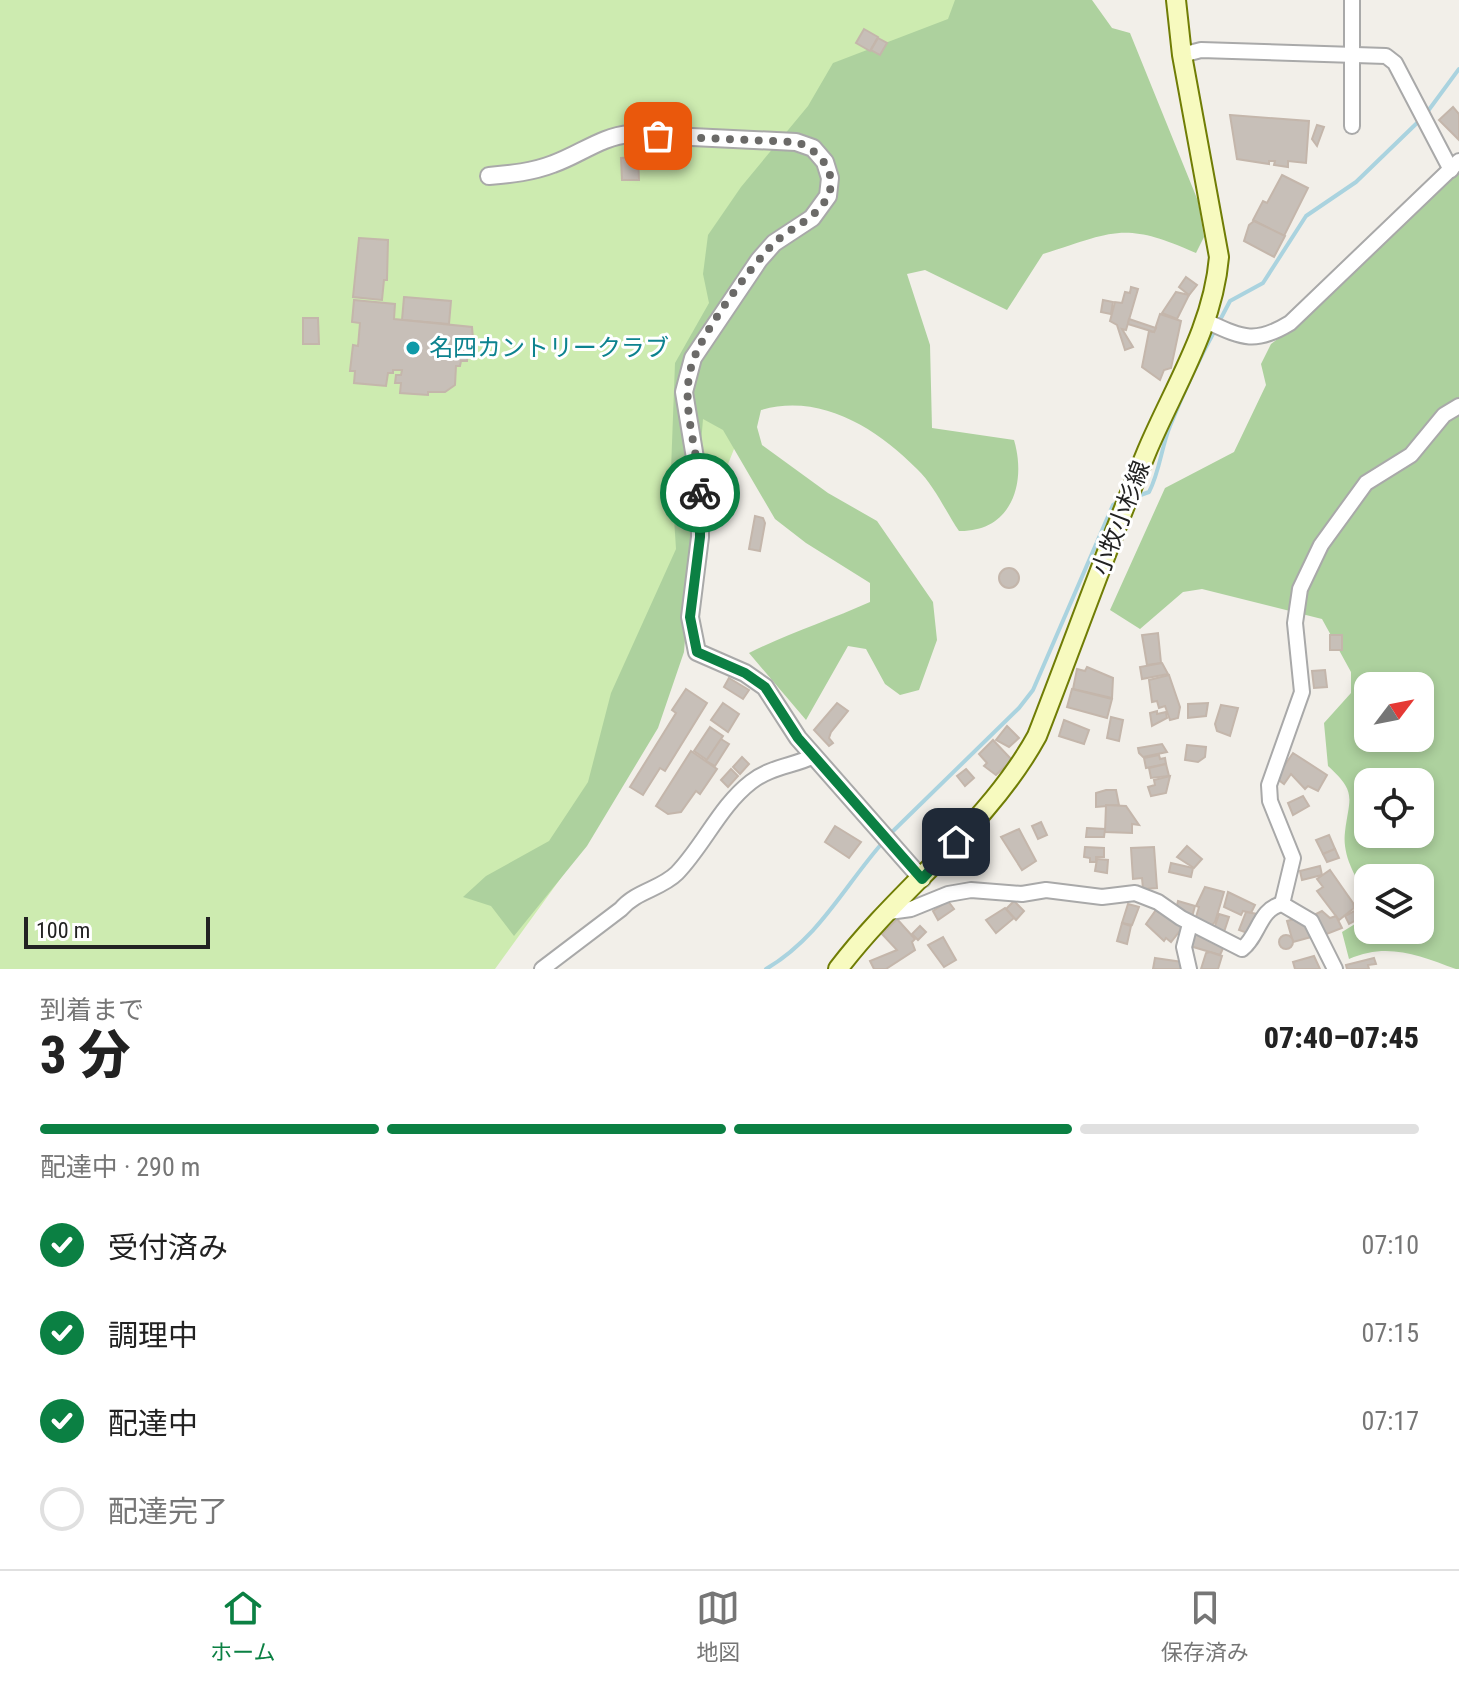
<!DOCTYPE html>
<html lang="ja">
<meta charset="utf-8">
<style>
:root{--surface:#fff;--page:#f6f6f6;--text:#222;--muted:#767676;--line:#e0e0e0;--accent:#0b8043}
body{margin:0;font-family:"Roboto Condensed","Noto Sans JP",sans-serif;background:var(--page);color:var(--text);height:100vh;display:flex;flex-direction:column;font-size:30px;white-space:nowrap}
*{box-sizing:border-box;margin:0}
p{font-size:26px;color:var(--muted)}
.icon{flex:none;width:44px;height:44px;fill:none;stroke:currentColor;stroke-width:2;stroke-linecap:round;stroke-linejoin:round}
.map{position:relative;height:969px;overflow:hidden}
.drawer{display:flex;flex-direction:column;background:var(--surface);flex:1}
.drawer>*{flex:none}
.needle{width:52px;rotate:58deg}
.fabs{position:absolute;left:1354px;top:672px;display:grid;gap:16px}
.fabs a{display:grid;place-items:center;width:80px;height:80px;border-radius:16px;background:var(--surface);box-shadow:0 4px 12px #0003;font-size:40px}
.scale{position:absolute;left:24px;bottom:20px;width:186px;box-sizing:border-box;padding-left:8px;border:4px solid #222;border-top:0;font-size:22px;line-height:28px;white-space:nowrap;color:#222;-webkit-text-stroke:6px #fff;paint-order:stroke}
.pin{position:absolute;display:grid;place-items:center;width:68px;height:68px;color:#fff;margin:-34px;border-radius:16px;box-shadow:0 4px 12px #0006}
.courier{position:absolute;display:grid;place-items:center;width:80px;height:80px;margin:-40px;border:6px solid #0b8043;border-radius:50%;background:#fff;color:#222;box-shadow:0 2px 10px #0007}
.summary em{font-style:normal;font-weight:800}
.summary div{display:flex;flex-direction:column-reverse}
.summary{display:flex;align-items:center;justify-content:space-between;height:136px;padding:0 40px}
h1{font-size:52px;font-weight:800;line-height:60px}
.bar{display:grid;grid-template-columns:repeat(4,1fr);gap:12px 8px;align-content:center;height:96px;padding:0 40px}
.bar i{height:10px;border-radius:6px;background:var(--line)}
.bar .selected{background:var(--accent)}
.bar p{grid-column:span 4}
ol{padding:0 40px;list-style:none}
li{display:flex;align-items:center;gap:24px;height:88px}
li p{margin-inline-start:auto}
li .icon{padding:8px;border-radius:50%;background:var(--accent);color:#fff;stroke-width:4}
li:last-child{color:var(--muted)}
li i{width:44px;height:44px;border:4px solid var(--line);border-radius:50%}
.menu{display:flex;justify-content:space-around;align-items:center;height:112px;border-top:2px solid var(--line);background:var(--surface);font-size:22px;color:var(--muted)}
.menu a{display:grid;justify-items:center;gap:4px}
.menu .selected{color:var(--accent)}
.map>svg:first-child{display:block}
</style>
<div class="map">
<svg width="1459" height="969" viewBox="0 0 1459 969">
<rect width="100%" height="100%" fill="#f2efe9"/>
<polygon fill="#cdebb0" points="0,0 1011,0 775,346 566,871 495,969 0,969"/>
<g fill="#add19e" fill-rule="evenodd">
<path d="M955 0H1092L1112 28 1130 33 1198 201 1204 237 1196 253C1124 221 1115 231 1043 254L1007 310 925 270 907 274 930 345 932 428 1014 440C1027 484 1011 532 959 531 946 512 934 485 917 469 876 428 821 393 761 410L757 427 762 445 828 493 877 521 933 602 937 640 919 690 900 695 885 684 866 649 848 646 806 720 749 653C789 633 830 620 870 602V583L806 543 775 519 723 430 703 419 684 652 658 728 587 846 514 936 491 906 463 897 486 876 549 841 588 782 611 693 676 549 671 470 675 363 709 303 703 274 708 235 741 187 808 106 833 63 948 19Z"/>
<path d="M1459 173V969H1456C1418 955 1387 942 1349 959L1342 932 1368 916V930H1420V878H1368V896C1355 878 1342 855 1345 832 1349 798 1358 793 1328 766L1324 723 1351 693V672L1322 619 1202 589 1183 592 1140 629 1110 610 1165 488 1234 452 1266 385 1261 364 1271 344 1313 312 1424 200ZM1368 686H1420V738H1368ZM1368 782H1420V834H1368Z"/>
</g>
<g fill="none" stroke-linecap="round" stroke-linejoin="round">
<g stroke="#aad3df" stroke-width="4">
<polyline points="1428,111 1459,69"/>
<polyline points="1219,322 1230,301 1263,283 1306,216 1356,182 1417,123"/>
<path d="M1135 497 1149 492C1160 471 1161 448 1170 426 1183 394 1198 361 1215 330"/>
<polyline points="890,834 1019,708 1033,690 1113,505 1118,502"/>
<path d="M766 969C820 937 844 886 884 841"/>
</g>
</g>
<g fill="#c7bfb8" stroke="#c4b6ab" stroke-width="2">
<polygon points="864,29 878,37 870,51 856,43"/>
<polygon points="878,38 887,43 880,55 871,50"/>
<polygon points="1453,107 1459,114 1459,140 1439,120"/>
<polygon points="1230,115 1309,121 1306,163 1288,161 1288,167 1274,165 1275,161 1269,161 1269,164 1237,159"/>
<polygon points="1317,125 1324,127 1317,146 1312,139"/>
<polygon points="638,157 639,180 622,180 621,158"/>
<polygon points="1282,175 1308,188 1284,236 1253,220 1263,201 1267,203"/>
<polygon points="1254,221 1285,236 1274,257 1244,241 1249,225"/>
<polygon points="359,238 388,240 387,280 384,280 382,300 353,297"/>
<polygon points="1186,277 1197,285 1189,295 1179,287"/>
<polygon points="1131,287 1138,289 1126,330 1122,329 1133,347 1125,350 1117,325 1110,321 1115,302 1122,303 1125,292 1130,293"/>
<polygon points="1176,292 1189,295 1177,319 1162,313"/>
<polygon points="404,297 451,301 449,324 402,320"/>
<polygon points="354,300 395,304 394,319 472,327 474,350 468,349 467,361 461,361 460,366 456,366 455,385 445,392 428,392 428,395 400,393 401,383 395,383 396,375 401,375 402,370 393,370 393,373 388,373 386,386 354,383 355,371 350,371 353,345 358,346 360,323 352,322"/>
<polygon points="1103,300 1113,302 1111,314 1101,312"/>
<polygon points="1160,314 1181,321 1171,368 1164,370 1160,380 1142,367 1149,331 1154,332"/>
<polygon points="303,318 318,318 319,344 303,344"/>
<polygon points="1129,319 1156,328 1154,332 1128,324"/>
<polygon points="755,516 763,518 765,523 760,551 749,549"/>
<circle cx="1009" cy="578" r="10"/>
<polygon points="1158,633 1161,663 1147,665 1142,635"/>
<rect x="1330" y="635" width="12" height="15"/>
<polygon points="1162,663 1168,674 1142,679 1140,667"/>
<polygon points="1087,667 1113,678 1112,698 1073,689 1077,669 1085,671"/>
<polygon points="1325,670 1327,687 1314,688 1312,671"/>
<polygon points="1169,675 1180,707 1178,718 1170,720 1165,706 1159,708 1157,701 1152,702 1149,680"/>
<polygon points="729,678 749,690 743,699 724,687"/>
<polygon points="686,689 707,703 665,771 660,768 643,795 630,787 676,713 672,710"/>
<polygon points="1072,689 1112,699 1107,718 1067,707"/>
<polygon points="723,703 739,714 728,732 711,720"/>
<polygon points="837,703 848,711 831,732 829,738 833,743 829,746 814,730"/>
<polygon points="1208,703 1206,716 1188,718 1188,704"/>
<polygon points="1221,705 1238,708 1230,736 1217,731 1215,724"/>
<polygon points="1157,711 1157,714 1166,712 1167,718 1152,726 1150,713"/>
<polygon points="1111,717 1123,720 1119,741 1107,738"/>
<polygon points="1064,720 1089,730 1084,744 1059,736"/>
<polygon points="1007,726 1019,738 1009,747 996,740"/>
<polygon points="710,727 723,736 707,760 694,751"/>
<polygon points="721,739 729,744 715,766 706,761"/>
<polygon points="993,740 1012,760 996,775 984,766 987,763 979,754"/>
<polygon points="1162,744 1167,752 1143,757 1139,753 1138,748"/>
<polygon points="1187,745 1206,747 1205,757 1198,762 1185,760"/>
<polygon points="691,751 717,769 700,794 696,791 681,812 668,814 656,806"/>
<polygon points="1293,753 1327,775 1318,791 1308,786 1305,789 1291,774 1284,784 1276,778"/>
<polygon points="1159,755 1160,759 1165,758 1166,764 1146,768 1144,758"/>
<polygon points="742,757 749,764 740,774 733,767"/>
<polygon points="1166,764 1169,776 1151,778 1149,768"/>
<polygon points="731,769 738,776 728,787 721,780"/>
<polygon points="966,769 974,778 965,786 957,776"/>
<polygon points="1170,776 1166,793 1151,796 1148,787 1155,785 1154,780"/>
<polygon points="1106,790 1116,790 1119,805 1096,807 1096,793"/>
<polygon points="1303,796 1309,806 1293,815 1288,803"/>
<polygon points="1106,805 1126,806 1139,825 1132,824 1132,833 1105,832"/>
<polygon points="1041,822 1047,835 1038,839 1032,826"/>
<polygon points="835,826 861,842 849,858 825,842"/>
<polygon points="1087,828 1105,829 1104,837 1086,837"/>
<polygon points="1019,829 1036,861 1022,870 1001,837"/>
<polygon points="1329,835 1335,849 1323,854 1316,840"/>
<polygon points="1187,846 1202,859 1194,868 1177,857"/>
<polygon points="1085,847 1104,848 1104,857 1096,857 1096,862 1090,862 1090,858 1084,857"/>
<polygon points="1154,847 1157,888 1143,889 1142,878 1133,879 1131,848"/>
<polygon points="1335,849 1339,858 1327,862 1323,854"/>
<polygon points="1097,859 1108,860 1107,873 1095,871"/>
<polygon points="1171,863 1193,868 1191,877 1169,872"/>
<polygon points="1320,866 1322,875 1302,880 1300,871"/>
<polygon points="1330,870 1353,903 1354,908 1339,920 1317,891 1323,887 1317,879"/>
<polygon points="1205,887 1224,892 1215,922 1211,926 1196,917 1199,907 1196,906"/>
<polygon points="1228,892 1255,905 1251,913 1243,911 1241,915 1224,907"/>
<polygon points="948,901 954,909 938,920 933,911"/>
<polygon points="1014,901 1024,911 1016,920 1006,909"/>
<polygon points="1178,901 1195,906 1192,917 1176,910"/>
<polygon points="1128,904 1139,907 1132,925 1122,923"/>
<polygon points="1158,907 1183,927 1171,942 1166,938 1164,941 1146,924"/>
<polygon points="1005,908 1014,918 996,933 986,920"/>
<polygon points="1356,910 1360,918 1349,924 1345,916"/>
<polygon points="1322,911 1330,918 1336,916 1342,928 1324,935 1314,915"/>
<polygon points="1246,912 1258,914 1250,934 1239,930"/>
<polygon points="1219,914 1229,917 1224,932 1214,929"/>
<polygon points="1302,917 1311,937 1293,942 1287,921"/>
<polygon points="897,919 915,939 912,942 915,950 886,969 874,969 870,961 897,950 882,934"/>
<polygon points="1122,923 1131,926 1127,944 1117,941"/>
<polygon points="920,926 926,932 918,940 912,934"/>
<polygon points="1196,930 1225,944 1220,955 1190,946"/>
<circle cx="1286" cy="942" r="7"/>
<polygon points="943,937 956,960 944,967 928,945"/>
<polygon points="1210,952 1222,956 1218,969 1201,969 1206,953"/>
<polygon points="1314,956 1320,969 1295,969 1293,962"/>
<polygon points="1155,958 1182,962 1184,969 1153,969"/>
<polygon points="1374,958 1376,964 1368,965 1369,969 1347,969 1346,965"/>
</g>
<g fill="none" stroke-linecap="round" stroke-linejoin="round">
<g stroke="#a9a9a9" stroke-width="18">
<g id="minor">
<polyline points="1182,55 1201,50 1386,56 1395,63 1451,170"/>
<polyline points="1352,126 1352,0"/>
<path d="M1206 321C1241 337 1254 345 1290 323L1459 161"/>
<polyline points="1282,904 1293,858 1270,801 1269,785 1302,692 1295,623 1300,589 1321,545 1366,483 1411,455 1444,415 1459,406"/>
<path d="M889 912 911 909 948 894 971 890 1022 894 1046 890 1102 897 1135 893 1158 902 1181 918 1242 949C1259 936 1259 909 1282 904L1311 921 1335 969"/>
<path d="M542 969 621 909C636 891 661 889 677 873 704 845 720 806 751 782 770 767 793 766 814 756"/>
<polyline points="1189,969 1184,947 1190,924"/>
</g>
</g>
<g stroke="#a9a9a9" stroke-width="20">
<path id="tertiary" d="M489 176C512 174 532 172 553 164 579 155 602 136 630 134L796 142 813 148 825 162 830 178 828 196 812 218 774 243 759 260 693 358 684 392 700 488V537L690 617 697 652 745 673 765 687 798 738 922 879"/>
</g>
<g stroke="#707d05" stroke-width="22">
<path id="secondary" d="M838 969C900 887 987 827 1037 736 1074 641 1108 545 1147 451 1174 387 1213 328 1219 257L1182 55 1176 0"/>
</g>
<use href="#minor" stroke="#fff" stroke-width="14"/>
<use href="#tertiary" stroke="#fff" stroke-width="16"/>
<use href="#secondary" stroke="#f7fabf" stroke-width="18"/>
</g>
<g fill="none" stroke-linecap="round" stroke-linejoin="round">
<path stroke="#6b6a68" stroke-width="8" stroke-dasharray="0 14.4" d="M658 136 796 142C818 149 840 173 827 198 814 221 790 227 772 245 750 268 703 331 693 361 678 405 699 448 700 493"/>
<polyline stroke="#0b8043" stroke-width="10" points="700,493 700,537 690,617 697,652 745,673 765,687 798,738 922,879 956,842"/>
</g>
<circle fill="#0f9aa8" stroke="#fff" stroke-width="3" cx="413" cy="348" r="8"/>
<g text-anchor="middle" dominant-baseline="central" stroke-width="6" stroke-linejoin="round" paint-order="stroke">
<g font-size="24" fill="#0d838f" stroke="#fff" text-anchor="start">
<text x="429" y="348">名四カントリークラブ</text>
</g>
<g font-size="24" fill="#222" stroke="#fff">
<text transform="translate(1121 518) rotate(-69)">小牧小杉線</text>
</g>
</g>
</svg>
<div class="fabs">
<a><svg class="needle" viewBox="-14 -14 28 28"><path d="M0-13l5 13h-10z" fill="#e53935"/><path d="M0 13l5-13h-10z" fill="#767676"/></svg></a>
<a><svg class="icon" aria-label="locate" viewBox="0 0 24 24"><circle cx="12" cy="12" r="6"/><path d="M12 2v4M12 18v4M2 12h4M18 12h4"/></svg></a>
<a><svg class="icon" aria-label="layers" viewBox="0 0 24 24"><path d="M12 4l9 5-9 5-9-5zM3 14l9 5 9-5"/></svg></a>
</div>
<div class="scale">100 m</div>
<div class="pin" style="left:658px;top:136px;background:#ea580c"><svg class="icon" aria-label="bag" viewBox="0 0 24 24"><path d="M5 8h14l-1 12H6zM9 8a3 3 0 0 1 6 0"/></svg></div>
<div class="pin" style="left:956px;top:842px;background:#1f2937"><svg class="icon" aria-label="home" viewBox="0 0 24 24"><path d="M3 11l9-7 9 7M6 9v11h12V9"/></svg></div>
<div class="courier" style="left:700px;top:493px"><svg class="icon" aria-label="bike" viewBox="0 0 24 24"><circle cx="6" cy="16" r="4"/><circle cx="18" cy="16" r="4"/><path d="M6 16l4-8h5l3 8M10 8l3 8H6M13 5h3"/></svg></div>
</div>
<section class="drawer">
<div class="summary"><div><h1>3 分</h1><p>到着まで</p></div><em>07:40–07:45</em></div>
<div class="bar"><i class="selected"></i><i class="selected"></i><i class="selected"></i><i></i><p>配達中 · 290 m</p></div>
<ol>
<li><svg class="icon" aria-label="check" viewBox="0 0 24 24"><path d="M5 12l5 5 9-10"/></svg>受付済み<p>07:10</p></li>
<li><svg class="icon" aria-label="check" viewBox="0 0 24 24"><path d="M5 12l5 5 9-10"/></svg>調理中<p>07:15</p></li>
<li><svg class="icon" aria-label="check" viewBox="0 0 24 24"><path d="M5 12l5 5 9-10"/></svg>配達中<p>07:17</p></li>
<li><i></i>配達完了</li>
</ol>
</section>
<nav class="menu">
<a class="selected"><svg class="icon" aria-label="home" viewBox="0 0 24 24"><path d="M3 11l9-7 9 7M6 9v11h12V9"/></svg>ホーム</a>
<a><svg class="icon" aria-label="map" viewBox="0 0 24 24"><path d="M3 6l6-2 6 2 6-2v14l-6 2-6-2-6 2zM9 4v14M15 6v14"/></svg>地図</a>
<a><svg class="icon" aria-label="saved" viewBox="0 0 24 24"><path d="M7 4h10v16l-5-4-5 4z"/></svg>保存済み</a>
</nav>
